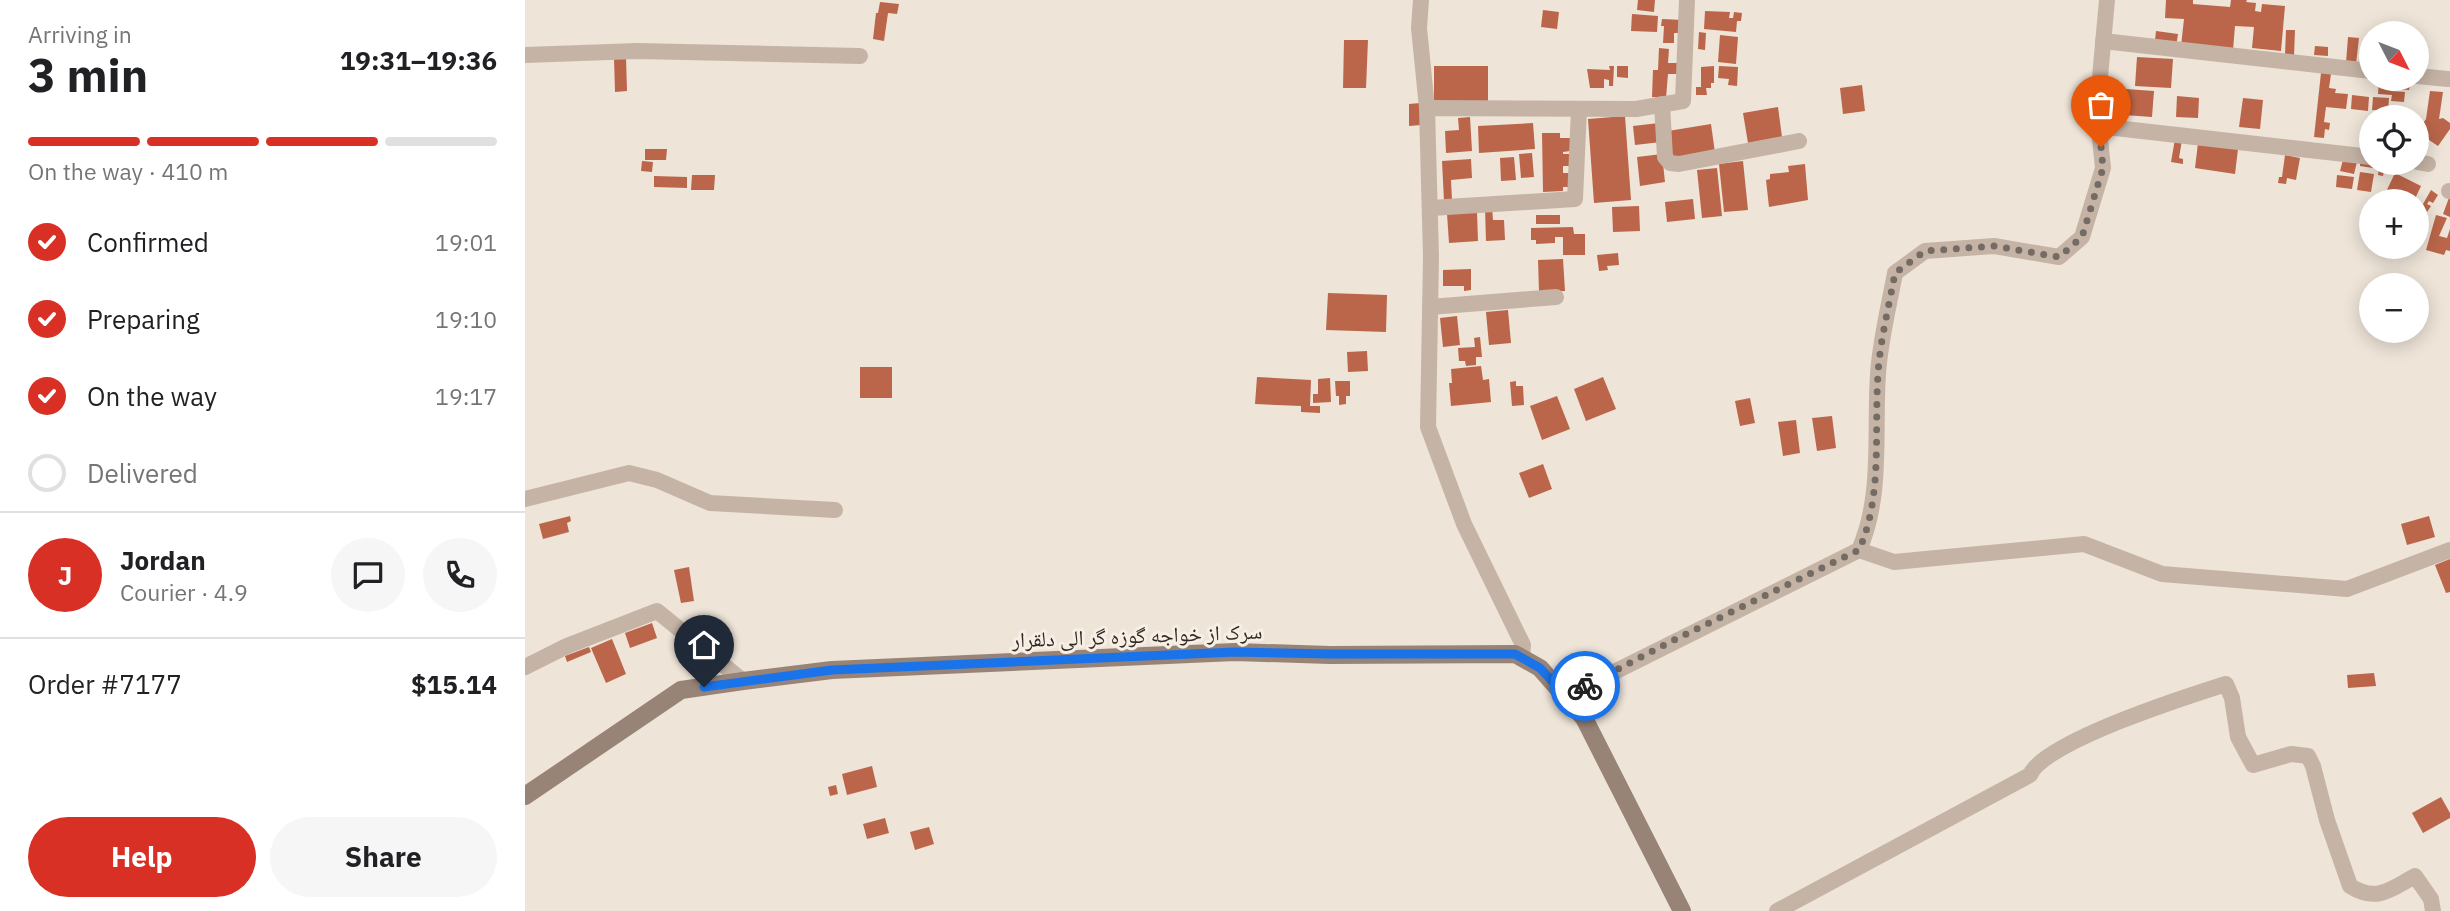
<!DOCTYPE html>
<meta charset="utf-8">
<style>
:root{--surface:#fff;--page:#f6f6f6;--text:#202124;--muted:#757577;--line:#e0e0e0;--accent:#d93025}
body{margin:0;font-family:"IBM Plex Sans","Noto Naskh Arabic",sans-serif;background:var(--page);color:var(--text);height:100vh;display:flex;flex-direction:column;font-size:26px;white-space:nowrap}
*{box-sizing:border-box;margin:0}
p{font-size:23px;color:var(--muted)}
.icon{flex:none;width:38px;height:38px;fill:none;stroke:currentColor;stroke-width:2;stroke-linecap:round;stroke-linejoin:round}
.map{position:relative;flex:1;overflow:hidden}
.drawer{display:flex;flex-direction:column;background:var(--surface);width:525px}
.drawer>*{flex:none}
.needle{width:46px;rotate:132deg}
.buttons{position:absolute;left:1834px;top:21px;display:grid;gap:14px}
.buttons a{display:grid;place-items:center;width:70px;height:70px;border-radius:50%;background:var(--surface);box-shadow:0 4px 18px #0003;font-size:35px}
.pin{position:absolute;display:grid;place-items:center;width:60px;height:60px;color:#fff;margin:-72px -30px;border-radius:50% 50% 50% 0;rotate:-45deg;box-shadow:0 0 7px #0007}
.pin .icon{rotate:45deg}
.courier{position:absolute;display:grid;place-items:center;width:70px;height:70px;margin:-35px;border:5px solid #1a73e8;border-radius:50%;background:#fff;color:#222;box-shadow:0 2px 9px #0007}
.headline em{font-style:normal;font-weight:700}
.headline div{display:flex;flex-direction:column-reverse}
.headline{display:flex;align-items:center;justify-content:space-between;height:119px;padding:0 28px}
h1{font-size:46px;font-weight:700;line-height:52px}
.bar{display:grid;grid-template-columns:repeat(4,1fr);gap:10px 7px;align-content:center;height:84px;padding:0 28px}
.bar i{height:9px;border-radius:5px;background:var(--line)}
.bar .on{background:var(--accent)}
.bar p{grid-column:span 4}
.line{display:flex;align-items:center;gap:18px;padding:0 28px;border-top:2px solid var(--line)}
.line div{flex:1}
.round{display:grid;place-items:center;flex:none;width:74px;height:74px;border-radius:37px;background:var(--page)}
ol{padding:0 28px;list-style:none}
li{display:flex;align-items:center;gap:21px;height:77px}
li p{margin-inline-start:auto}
li .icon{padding:7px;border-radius:50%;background:var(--accent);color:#fff;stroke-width:4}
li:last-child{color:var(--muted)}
li i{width:38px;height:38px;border:4px solid var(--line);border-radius:50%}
.primary-button{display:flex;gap:14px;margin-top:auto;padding:14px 28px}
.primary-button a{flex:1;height:80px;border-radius:42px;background:var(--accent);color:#fff;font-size:28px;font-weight:700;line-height:80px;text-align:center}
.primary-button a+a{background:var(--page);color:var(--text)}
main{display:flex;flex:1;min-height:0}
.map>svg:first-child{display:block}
</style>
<main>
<section class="drawer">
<div class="headline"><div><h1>3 min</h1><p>Arriving in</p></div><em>19:31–19:36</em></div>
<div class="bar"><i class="on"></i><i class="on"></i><i class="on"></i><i></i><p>On the way · 410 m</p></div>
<ol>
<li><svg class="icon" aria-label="check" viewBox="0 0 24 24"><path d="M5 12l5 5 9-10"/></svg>Confirmed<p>19:01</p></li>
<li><svg class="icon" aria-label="check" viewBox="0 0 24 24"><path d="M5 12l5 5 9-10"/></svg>Preparing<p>19:10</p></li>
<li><svg class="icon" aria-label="check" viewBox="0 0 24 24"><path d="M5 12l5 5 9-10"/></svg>On the way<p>19:17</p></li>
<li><i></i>Delivered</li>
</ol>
<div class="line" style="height:126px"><b class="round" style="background:var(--accent);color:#fff">J</b><div><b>Jordan</b><p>Courier · 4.9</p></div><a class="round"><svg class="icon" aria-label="chat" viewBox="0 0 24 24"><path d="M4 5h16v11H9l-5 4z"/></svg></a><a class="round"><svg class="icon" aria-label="phone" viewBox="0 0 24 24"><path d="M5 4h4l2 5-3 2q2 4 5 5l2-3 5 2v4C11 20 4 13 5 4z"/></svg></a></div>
<div class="line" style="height:91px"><div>Order #7177</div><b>$15.14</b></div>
<div class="primary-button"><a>Help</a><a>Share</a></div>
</section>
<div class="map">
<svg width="1925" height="911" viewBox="0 0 1925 911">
<rect width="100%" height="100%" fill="#eee4d8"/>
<g fill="#bb664a">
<polygon points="1113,0 1130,0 1129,12 1112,10"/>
<polygon points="1641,0 1668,0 1668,4 1705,7 1706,0 1722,0 1721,2 1731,3 1730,11 1736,12 1737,4 1760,6 1756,51 1727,48 1729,27 1710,26 1708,50 1656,46 1659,19 1640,18"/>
<polygon points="355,2 374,4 372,14 363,13 359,41 348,39 351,13 353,13"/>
<polygon points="1018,10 1034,12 1032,29 1016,27"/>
<polygon points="1180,11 1205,12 1204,18 1208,18 1209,12 1217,13 1216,21 1212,21 1211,32 1179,29"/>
<polygon points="1107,14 1133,16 1132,32 1106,31"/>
<polygon points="1137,19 1158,20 1157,33 1149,33 1149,43 1138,43 1139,26 1136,26"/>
<polygon points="1761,30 1770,30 1769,56 1760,55"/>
<polygon points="1631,31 1653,34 1651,47 1630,40"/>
<polygon points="1174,32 1181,33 1180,50 1173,49"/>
<polygon points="1195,35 1213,37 1211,64 1193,62"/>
<polygon points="1823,37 1834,38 1831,64 1821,63"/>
<polygon points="819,40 843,40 841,88 818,88"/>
<polygon points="1790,46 1803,47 1803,56 1789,55"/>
<polygon points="1134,48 1144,49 1143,63 1154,63 1153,74 1143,74 1141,98 1127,97 1128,70 1133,70"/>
<polygon points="101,57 102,91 90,92 89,58"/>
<polygon points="1612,57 1648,59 1646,88 1610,86"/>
<rect x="909" y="66" width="54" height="35"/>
<polygon points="1084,66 1089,66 1088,86 1084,86 1084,80 1079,79 1079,88 1065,88 1062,69 1085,70"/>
<polygon points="1092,66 1103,66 1103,78 1092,77"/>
<polygon points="1189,66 1189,83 1186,83 1186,88 1181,88 1182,95 1171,95 1171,87 1176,87 1176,67"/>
<polygon points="1194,66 1213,67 1212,86 1203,85 1204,79 1193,78"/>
<polygon points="1796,73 1806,74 1804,88 1811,89 1810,93 1823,94 1821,109 1801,107 1799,122 1805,123 1804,130 1800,129 1799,138 1789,137"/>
<polygon points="1854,80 1865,81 1865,91 1880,92 1879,102 1866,101 1867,95 1853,94"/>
<polygon points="1873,83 1885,84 1884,90 1872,89"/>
<polygon points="1337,85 1340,111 1318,114 1315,88"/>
<polygon points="1601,89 1629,91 1627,117 1599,115"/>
<polygon points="1905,91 1918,92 1914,119 1918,118 1925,123 1925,129 1913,146 1892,132 1901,119"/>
<polygon points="1827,95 1844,97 1843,111 1826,109"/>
<polygon points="1652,96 1674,98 1673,118 1651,117"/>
<polygon points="1848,97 1864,98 1863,111 1847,110"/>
<polygon points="1718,98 1738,100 1735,129 1714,127"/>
<polygon points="895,103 896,125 884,126 884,104"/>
<polygon points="1253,107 1257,137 1223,143 1218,113"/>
<polygon points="1100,116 1106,200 1069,203 1063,119"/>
<polygon points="945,117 947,151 921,153 920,131 934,130 933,118"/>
<polygon points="1008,123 1010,149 954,153 953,126"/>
<polygon points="1134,123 1136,142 1110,145 1108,126"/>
<polygon points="1186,124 1190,153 1147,160 1143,131"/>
<polygon points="1017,133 1035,133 1035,138 1045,138 1045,151 1038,152 1038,154 1044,154 1044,166 1038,166 1038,173 1044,173 1044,187 1038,187 1038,191 1018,192"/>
<polygon points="1650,139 1657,140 1654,158 1658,159 1658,164 1646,162"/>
<polygon points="1673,143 1713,149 1710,174 1670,168"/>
<polygon points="120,149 142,149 141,160 120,160"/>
<polygon points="1007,153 1009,177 996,178 994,154"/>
<polygon points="1137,154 1140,182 1115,186 1112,157"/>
<polygon points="1760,155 1775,158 1771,180 1762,178 1761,184 1753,183 1754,177 1757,177"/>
<polygon points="989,157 991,180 976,181 975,158"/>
<polygon points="946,159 947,178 926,180 927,200 919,201 917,161"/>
<polygon points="1818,160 1832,162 1829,174 1815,171"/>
<polygon points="1835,160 1860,163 1858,176 1853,175 1854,169 1835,166"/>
<polygon points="117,161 128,162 127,172 116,171"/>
<polygon points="1218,161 1223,210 1199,212 1194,164"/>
<polygon points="1280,164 1283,200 1244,207 1241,180 1245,179 1245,174 1264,172 1263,166"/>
<polygon points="1192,168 1197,216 1177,218 1172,170"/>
<polygon points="1835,172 1849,174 1846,192 1832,190"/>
<polygon points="1870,173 1896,186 1889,201 1875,201 1860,194"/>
<polygon points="167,175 190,175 189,190 166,190"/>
<polygon points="1812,175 1829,177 1827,189 1811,187"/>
<polygon points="129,176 162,177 162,188 129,187"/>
<polygon points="1906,190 1913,195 1908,203 1904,201 1902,204 1906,206 1900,215 1894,211"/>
<polygon points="1925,195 1925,217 1918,214"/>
<polygon points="1168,199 1170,219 1142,222 1140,202"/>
<polygon points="1114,206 1115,231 1088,232 1087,207"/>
<polygon points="967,207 968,220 979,220 980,240 961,241 960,208"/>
<polygon points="952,212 953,241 924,243 922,214"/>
<rect x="1011" y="215" width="24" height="9"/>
<polygon points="1911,215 1922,218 1914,236 1922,238 1925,229 1925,251 1921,250 1919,255 1901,250"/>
<polygon points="1048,227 1049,234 1060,234 1060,255 1038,255 1038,237 1030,237 1030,243 1011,244 1011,240 1006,240 1006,228"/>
<polygon points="1093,253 1094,265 1082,266 1083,270 1074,271 1072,255"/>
<polygon points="1038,259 1040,291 1014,292 1013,260"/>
<polygon points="946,269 946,290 939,291 939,286 918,286 918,270"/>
<polygon points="803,293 862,295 861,332 801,330"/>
<polygon points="983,310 986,343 964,345 961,312"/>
<polygon points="932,316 935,345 918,347 915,318"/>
<polygon points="955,337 957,357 951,357 951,365 941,366 940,361 934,361 933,348 950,347 949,338"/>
<polygon points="842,351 843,371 823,372 822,352"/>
<polygon points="956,366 958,380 964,379 966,402 926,406 924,383 927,383 926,369"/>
<rect x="335" y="367" width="32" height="31"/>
<polygon points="732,377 786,380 785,406 795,406 795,413 776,412 776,406 730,404"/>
<polygon points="1078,377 1091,409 1061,421 1049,389"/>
<polygon points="805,378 806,402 788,403 788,394 793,394 793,379"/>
<polygon points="810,381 825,381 825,396 821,396 821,404 814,405 814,396 811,396"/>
<polygon points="991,381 991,386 998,386 999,405 987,406 985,382"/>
<polygon points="1032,396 1045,429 1017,440 1005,406"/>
<polygon points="1225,398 1230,423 1215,426 1210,401"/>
<polygon points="1307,416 1311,448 1292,451 1287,418"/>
<polygon points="1271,420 1275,453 1258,456 1253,422"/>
<polygon points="1018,464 1027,489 1004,498 994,473"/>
<polygon points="45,516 46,521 42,523 44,532 18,539 14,524"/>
<polygon points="1904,516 1910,537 1882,545 1876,524"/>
<polygon points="1925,559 1925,592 1921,593 1910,565"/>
<polygon points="164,567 169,601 156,603 149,570"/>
<polygon points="127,623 132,638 105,648 100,633"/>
<polygon points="87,639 101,674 81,683 66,648"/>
<polygon points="64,647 66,652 42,662 40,656"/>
<polygon points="1849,673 1851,686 1823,688 1822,675"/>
<polygon points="347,766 352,787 322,795 317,774"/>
<polygon points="311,785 313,794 305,796 303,787"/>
<polygon points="1916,797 1925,813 1925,818 1898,833 1887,813"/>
<polygon points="360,818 364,833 342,839 338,824"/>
<polygon points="404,827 409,844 390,850 385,832"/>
</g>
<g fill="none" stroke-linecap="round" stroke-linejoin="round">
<g stroke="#c5b4a6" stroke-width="16">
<polyline points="896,0 894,28 902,108"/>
<polyline points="1578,41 1846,71"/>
<polyline points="0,55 112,51 335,56"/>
<polyline points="1892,76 1923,79"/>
<polyline points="1137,104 1140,157 1145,163 1154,164 1274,141"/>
<polyline points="1573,126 1846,157"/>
<polyline points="1892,162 1903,164"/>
<polyline points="1924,191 1925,191"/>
<polyline points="906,208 1050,199 1054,109"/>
<polyline points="905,307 1031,297"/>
<polyline points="0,499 104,473 132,480 185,503 310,510"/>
<path d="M1334 550C1358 496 1349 433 1353 374 1355 341 1364 306 1370 273L1400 251 1469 246 1534 257 1557 237 1578 168 1572 110 1582 0"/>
<polyline points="997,658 998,645 939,524 903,427 906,257 902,108 1111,109 1158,101 1162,0"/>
<polyline points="0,667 42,646 132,611 218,681"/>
<polyline points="1041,696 1334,550 1369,562 1559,544 1637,574 1822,589 1925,550"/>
<path d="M1252 911 1505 775C1518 742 1663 696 1701 684L1707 698 1713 737 1728 765 1766 754 1783 756 1788 766 1802 820 1825 886C1852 903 1866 889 1890 876L1906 899 1908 911"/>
</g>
<polyline stroke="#988377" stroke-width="18" points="0,796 156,690 218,681 307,670 710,652 805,655 990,654 1015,668 1059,718 1157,911"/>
</g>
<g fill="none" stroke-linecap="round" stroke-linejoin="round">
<path stroke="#746b64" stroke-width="7" stroke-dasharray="0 12.6" d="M1060 686 1155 637 1334 550C1358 496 1349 433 1353 374 1355 341 1364 306 1370 273L1400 251 1469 246 1534 257 1557 237 1578 168 1576 147"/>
<polyline stroke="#1a73e8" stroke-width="9" points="179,687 307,670 710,652 805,654 990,654 1015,668 1041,696 1060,686"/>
</g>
<g text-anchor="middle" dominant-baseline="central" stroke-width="6" stroke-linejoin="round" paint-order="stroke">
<g font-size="21" fill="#322a26" stroke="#f7eee4">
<text transform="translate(612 635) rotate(-2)">سرک از خواجه گوزه گر الی دلقرار</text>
</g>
</g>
</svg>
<div class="buttons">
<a><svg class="needle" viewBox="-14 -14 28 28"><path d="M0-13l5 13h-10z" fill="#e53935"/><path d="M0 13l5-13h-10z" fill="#757577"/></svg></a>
<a><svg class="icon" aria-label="locate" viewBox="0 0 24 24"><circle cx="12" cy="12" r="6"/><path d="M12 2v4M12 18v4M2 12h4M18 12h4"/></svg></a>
<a>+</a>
<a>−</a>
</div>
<div class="pin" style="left:1576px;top:147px;background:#ea580c"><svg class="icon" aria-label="bag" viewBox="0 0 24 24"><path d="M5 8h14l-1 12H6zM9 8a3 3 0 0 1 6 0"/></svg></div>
<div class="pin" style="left:179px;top:687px;background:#1f2937"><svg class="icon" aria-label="home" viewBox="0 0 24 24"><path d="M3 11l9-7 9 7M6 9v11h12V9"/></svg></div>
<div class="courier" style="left:1060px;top:686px"><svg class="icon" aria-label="bike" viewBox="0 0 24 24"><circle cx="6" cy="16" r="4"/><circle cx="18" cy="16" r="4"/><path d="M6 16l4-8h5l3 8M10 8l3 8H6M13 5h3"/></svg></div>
</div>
</main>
